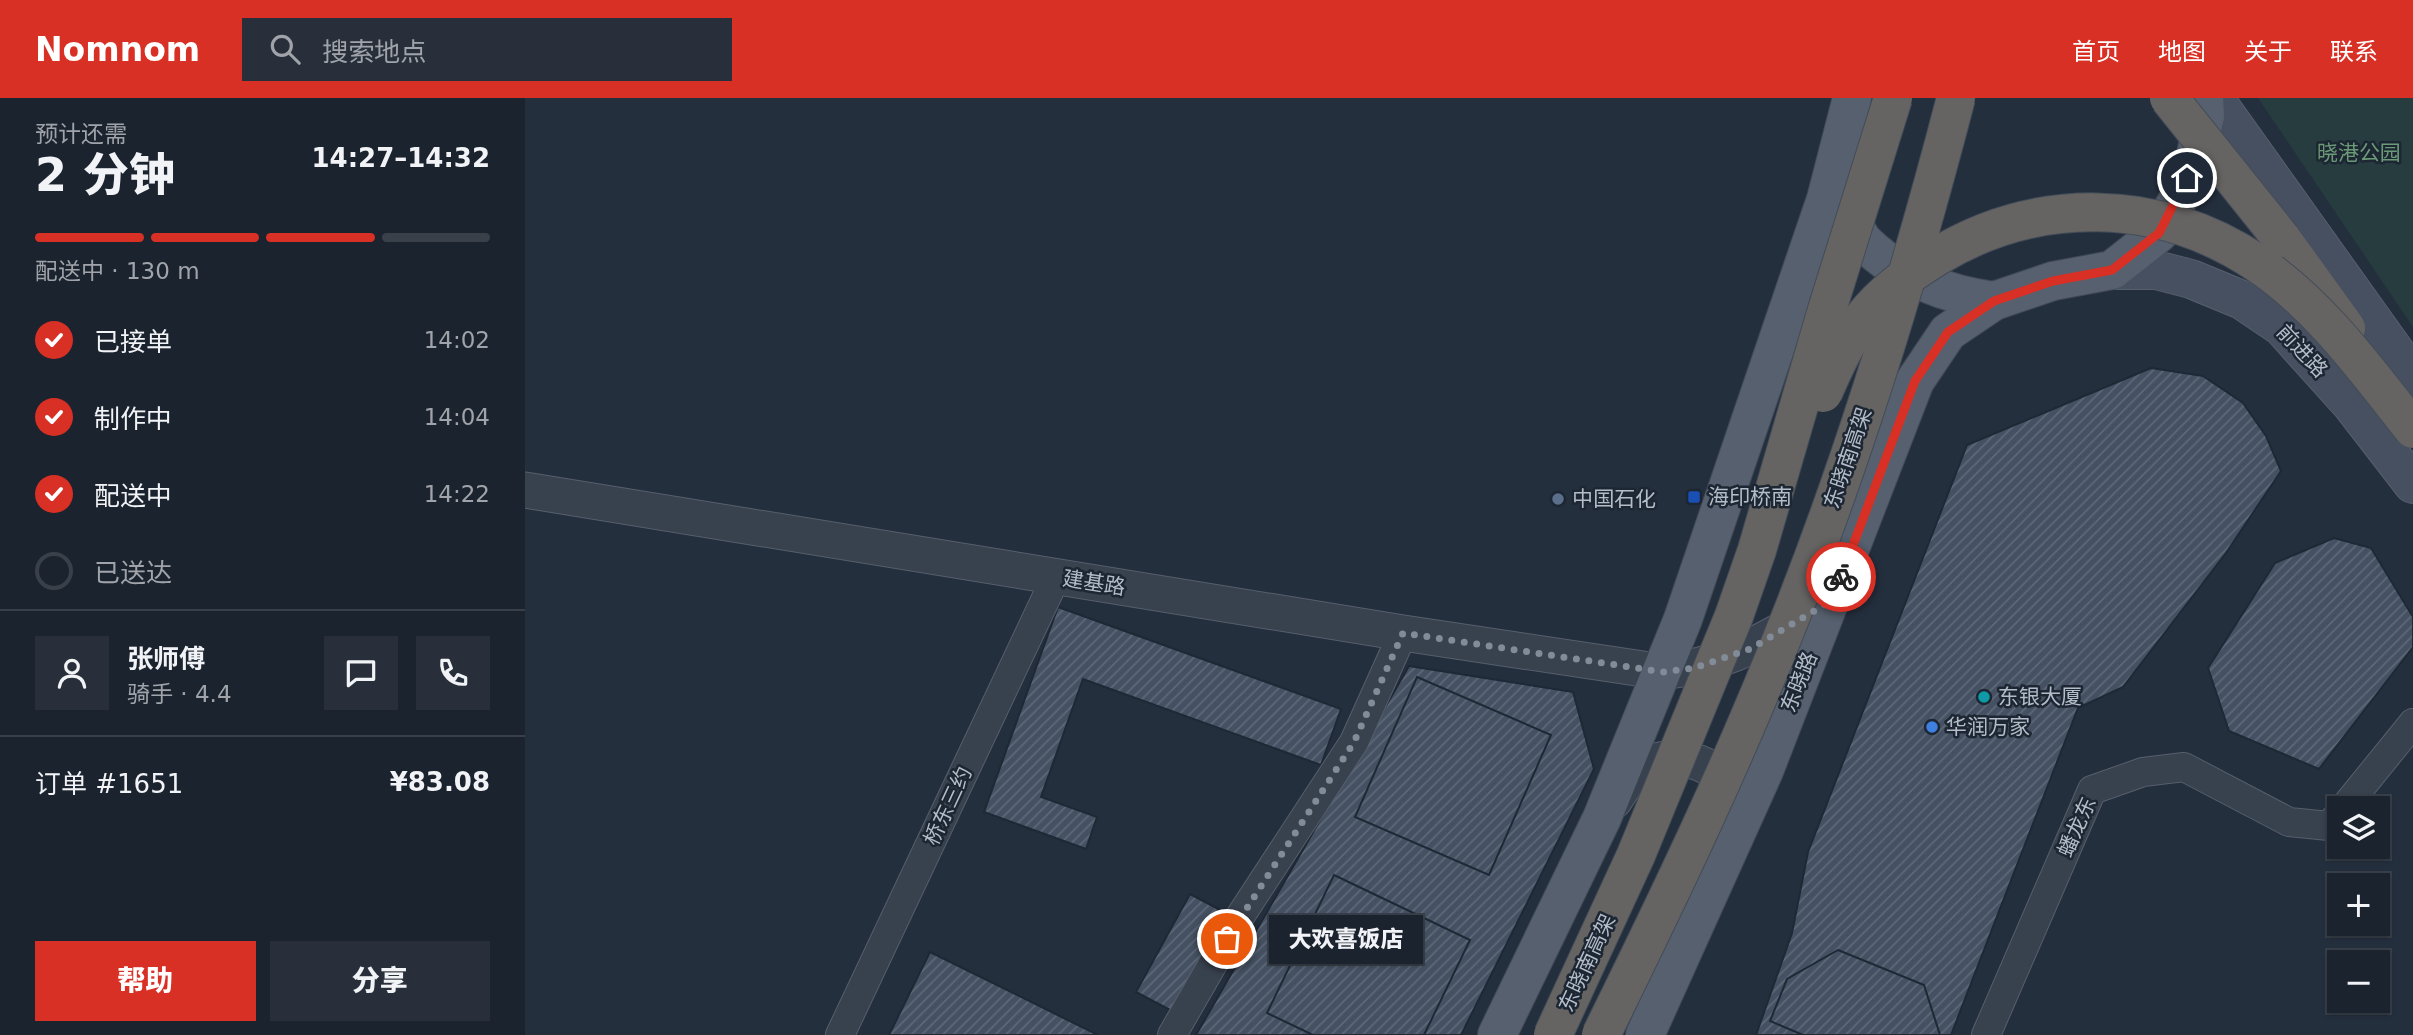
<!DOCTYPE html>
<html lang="zh">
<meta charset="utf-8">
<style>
:root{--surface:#1b232e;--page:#282f3a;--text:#f1f3f6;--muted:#a0a4aa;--line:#39404a;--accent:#d93025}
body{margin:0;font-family:"DejaVu Sans","Noto Sans SC",sans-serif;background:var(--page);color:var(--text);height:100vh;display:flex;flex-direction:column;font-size:26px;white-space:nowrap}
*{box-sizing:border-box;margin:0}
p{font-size:23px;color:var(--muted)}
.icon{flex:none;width:38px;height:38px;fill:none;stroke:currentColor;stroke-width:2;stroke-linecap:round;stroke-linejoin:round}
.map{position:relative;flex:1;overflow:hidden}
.panel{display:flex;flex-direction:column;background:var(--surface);width:525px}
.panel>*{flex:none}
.controls{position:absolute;left:1802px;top:698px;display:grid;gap:14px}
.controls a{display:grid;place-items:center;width:63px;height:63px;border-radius:0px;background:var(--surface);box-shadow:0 2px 5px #0004,0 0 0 2px var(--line);font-size:35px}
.pin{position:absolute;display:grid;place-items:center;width:60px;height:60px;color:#fff;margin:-30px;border:4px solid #fff;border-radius:50%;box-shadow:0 2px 7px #0007}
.courier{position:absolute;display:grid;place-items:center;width:70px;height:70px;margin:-35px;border:5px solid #d93025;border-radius:50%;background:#fff;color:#222;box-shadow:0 2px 9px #0007}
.bubble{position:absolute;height:49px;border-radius:0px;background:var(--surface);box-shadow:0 2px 5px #0004,0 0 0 2px var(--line);font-size:23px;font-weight:800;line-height:49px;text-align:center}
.summary em{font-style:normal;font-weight:800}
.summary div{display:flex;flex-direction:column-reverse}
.summary{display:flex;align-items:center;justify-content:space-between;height:119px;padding:0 35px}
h1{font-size:46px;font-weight:800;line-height:52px}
.bar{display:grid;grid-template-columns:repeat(4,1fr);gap:10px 7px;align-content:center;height:84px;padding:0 35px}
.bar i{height:9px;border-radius:5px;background:var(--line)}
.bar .selected{background:var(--accent)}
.bar p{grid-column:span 4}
.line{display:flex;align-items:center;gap:18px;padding:0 35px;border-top:2px solid var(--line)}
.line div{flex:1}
.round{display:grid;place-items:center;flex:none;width:74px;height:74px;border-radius:0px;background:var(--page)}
ol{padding:0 35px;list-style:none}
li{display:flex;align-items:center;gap:21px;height:77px}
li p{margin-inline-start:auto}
li .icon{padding:7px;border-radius:50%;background:var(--accent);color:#fff;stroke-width:4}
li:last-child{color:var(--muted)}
li i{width:38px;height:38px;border:4px solid var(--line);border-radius:50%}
.action{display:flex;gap:14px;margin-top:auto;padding:14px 35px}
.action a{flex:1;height:80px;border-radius:0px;background:var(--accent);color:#fff;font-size:28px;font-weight:800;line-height:80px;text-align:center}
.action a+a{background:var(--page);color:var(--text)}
header{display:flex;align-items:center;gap:42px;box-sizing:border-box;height:98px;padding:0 35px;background:var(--accent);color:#fff}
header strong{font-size:33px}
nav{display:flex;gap:38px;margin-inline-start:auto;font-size:24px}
.search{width:490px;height:63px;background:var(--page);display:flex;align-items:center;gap:18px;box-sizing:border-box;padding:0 24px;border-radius:0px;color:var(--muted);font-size:26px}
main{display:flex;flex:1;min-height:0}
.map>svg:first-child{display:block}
</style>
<header>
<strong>Nomnom</strong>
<div class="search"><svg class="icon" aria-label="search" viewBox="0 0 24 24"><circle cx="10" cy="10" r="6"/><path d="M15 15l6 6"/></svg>搜索地点</div>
<nav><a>首页</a><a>地图</a><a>关于</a><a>联系</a></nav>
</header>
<main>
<section class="panel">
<div class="summary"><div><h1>2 分钟</h1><p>预计还需</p></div><em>14:27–14:32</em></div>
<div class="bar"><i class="selected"></i><i class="selected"></i><i class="selected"></i><i></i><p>配送中 · 130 m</p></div>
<ol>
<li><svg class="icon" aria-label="check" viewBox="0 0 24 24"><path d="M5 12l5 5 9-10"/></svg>已接单<p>14:02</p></li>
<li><svg class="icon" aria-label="check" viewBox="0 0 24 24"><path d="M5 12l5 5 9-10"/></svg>制作中<p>14:04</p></li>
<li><svg class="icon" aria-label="check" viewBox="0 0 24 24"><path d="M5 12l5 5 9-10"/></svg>配送中<p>14:22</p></li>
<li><i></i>已送达</li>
</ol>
<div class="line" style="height:126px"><a class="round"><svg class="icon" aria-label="person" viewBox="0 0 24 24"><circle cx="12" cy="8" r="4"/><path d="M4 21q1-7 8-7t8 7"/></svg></a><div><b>张师傅</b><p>骑手 · 4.4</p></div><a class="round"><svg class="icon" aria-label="chat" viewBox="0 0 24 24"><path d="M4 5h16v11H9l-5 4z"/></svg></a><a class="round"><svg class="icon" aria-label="phone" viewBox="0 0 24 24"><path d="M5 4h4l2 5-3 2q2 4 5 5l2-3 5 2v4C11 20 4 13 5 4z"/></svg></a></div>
<div class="line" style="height:91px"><div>订单 #1651</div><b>¥83.08</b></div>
<div class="action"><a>帮助</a><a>分享</a></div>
</section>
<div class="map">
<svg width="1888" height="937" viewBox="0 0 1888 937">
<defs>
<pattern id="building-hatch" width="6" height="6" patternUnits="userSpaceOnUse" patternTransform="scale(1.75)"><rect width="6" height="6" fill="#455162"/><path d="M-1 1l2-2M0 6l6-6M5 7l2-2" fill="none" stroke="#5d6877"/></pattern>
</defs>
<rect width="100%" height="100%" fill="#242f3e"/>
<polygon fill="#263c3f" points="1733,0 1888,0 1888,229"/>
<g fill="url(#building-hatch)" stroke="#1f2835" stroke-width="2">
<polygon points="1626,270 1678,278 1718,305 1741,338 1756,373 1701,455 1598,589 1553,610 1426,937 1231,937 1267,835 1283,754 1442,347"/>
<polygon points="1809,440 1846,450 1888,519 1888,549 1794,671 1704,633 1683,570 1750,465"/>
<polygon points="533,509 816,611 796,667 558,581 516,699 572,719 561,751 459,714"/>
<polygon points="884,568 1048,594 1069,671 936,937 671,937"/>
<polygon points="892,579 1026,637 964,777 830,719"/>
<polygon points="809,777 945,842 899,937 788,937 742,915"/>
<polygon points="665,796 701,815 647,913 611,894"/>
<polygon points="1313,852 1399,887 1415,937 1278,937 1245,923 1262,881"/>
<polygon points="405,854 573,937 364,937"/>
</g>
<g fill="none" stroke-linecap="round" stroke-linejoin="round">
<g stroke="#565f6c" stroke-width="30">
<g id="minor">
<polyline points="1819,710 1888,625"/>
<polyline points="315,937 531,479"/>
<polyline points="647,937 716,817 829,644 878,535"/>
<polyline points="1461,937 1567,692 1618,674 1659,669 1764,724 1804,728 1815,715"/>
</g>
</g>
<g stroke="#565f6c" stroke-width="37">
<g id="tertiary">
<path d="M0 392 878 535 1138 574C1194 567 1228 549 1276 521"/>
<path d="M1089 703C1097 691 1104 677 1117 669 1152 649 1201 665 1210 706"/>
</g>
</g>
<g stroke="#565f6c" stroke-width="40">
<g id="secondary">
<polyline points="1689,0 1888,279"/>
<polyline points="1587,172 1631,172 1666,181 1717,202 1757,229 1827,307 1888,386"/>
</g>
</g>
<g stroke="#414a57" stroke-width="40">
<g id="primary">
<path d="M1319 100C1325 113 1330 135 1340 145 1374 179 1423 197 1469 203"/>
<polyline points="972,937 1077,720 1158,521 1301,101 1327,0"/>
<polyline points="1120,937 1239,673 1390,283 1423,234 1469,203 1528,183 1587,172 1634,135 1656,96 1669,64 1680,18 1679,0"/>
</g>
</g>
<g stroke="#434c59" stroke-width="40">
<polyline id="trunk" points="1756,140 1821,230"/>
</g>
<use href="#minor" stroke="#38414e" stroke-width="28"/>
<use href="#tertiary" stroke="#38414e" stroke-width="35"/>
<use href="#secondary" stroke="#465061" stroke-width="38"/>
<use href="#primary" stroke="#56606e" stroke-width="38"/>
<use href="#trunk" stroke="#656462" stroke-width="38"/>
<g stroke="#434c59" stroke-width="40" stroke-linecap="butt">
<g id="trunk-bridge">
<polyline points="1644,0 1756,140"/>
<path d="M1298 295C1309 269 1321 243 1338 220 1357 195 1384 176 1411 159 1511 98 1634 99 1732 165 1795 207 1842 273 1888 331"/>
<polyline points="1028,937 1111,757 1209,518 1232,452 1301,215 1368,0"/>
<path d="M1076 937C1143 801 1209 664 1264 523 1331 354 1385 177 1431 0"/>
</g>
</g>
<use href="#trunk-bridge" stroke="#656462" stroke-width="38"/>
</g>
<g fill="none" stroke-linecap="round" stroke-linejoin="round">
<polyline stroke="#828b98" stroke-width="7" stroke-dasharray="0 12.6" points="702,841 829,644 878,535 1138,574 1169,570 1225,551 1306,503 1316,479"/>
<polyline stroke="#d93025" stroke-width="9" points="1316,479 1390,283 1423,234 1469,203 1528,183 1587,172 1634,135 1662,80"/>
</g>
<rect fill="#1a4fb4" stroke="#1d2633" stroke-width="2.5" x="1162" y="392" width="14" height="14" rx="3.5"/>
<circle fill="#5c6f8a" stroke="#1d2633" stroke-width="2.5" cx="1033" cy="401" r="7"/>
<circle fill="#0f9aa8" stroke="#1d2633" stroke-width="2.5" cx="1459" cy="599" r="7"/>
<circle fill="#3f7fe0" stroke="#1d2633" stroke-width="2.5" cx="1407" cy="629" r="7"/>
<g text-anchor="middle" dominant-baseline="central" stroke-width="5" stroke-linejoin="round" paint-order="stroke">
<g font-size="21" fill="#6b9a76" stroke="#1d2633">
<text x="1834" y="55">晓港公园</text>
</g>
<g font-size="21" fill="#b4bcc9" stroke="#1d2633">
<text transform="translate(1777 253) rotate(47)">前进路</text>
<text transform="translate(1323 360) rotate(-71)">东晓南高架</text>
<text transform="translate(569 485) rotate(9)">建基路</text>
<text transform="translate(1274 584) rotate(-68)">东晓路</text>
<text transform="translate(423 708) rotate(-65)">桥东三约</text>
<text transform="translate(1552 729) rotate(-66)">蟠龙东</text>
<text transform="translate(1062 865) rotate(-65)">东晓南高架</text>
</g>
<g font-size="21" fill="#b4bcc9" stroke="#1d2633" text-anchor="start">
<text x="1183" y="399">海印桥南</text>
<text x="1047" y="401">中国石化</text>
<text x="1473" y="599">东银大厦</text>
<text x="1421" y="629">华润万家</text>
</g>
</g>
</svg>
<div class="controls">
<a><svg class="icon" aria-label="layers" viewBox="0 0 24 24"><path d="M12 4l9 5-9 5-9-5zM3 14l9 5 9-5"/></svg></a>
<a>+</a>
<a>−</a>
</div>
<div class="pin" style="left:702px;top:841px;background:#ea580c"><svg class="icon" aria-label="bag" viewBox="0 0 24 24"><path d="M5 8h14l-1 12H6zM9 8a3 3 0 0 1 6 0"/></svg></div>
<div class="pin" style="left:1662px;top:80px;background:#1f2937"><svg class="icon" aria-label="home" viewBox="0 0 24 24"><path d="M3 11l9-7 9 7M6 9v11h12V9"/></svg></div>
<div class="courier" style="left:1316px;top:479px"><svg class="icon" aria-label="bike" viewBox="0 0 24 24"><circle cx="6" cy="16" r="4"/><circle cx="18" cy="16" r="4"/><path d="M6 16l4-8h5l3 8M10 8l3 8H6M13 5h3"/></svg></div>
<div class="bubble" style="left:744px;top:817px;width:154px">大欢喜饭店</div>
</div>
</main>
